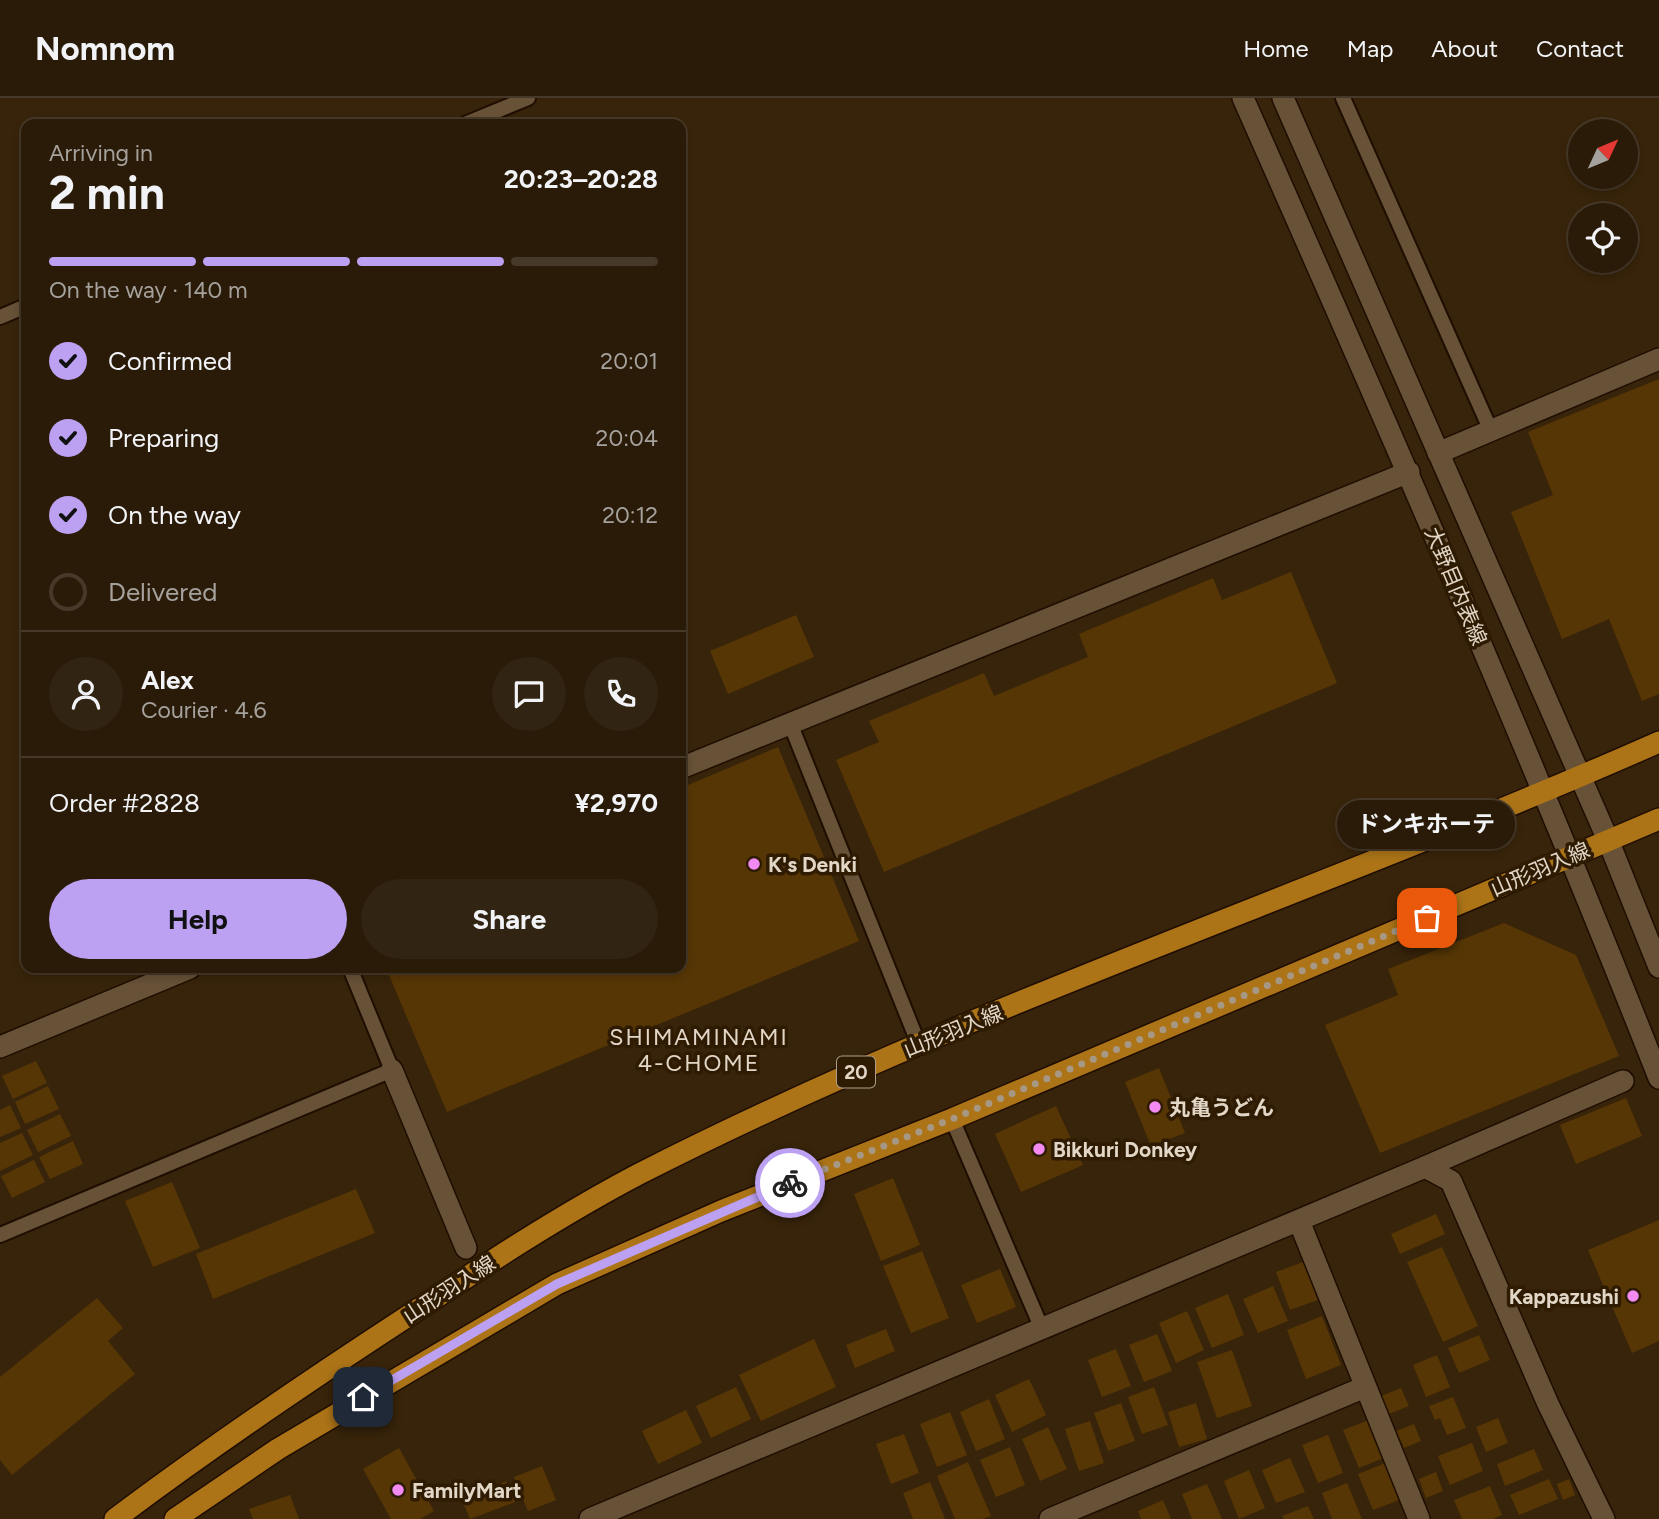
<!DOCTYPE html>
<meta charset="utf-8">
<style>
:root{--surface:#2a1b08;--page:#322412;--text:#f1f3f6;--muted:#a5a19c;--line:#463929;--accent:#bca0f2}
body{margin:0;font-family:Figtree,"Noto Sans JP",sans-serif;background:var(--page);color:var(--text);height:100vh;display:flex;flex-direction:column;font-size:26px;white-space:nowrap}
*{box-sizing:border-box;margin:0}
p{font-size:23px;color:var(--muted)}
.icon{flex:none;width:38px;height:38px;fill:none;stroke:currentColor;stroke-width:2;stroke-linecap:round;stroke-linejoin:round}
.map{position:relative;flex:1;overflow:hidden}
.sheet{position:absolute;left:21px;top:21px;width:665px;height:854px;display:flex;flex-direction:column;background:var(--surface);border-radius:14px;box-shadow:0 4px 10px #0003,0 0 0 2px var(--line)}
.sheet>*{flex:none}
.needle{width:46px;rotate:46deg}
.controls{position:absolute;left:1568px;top:21px;display:grid;gap:14px}
.controls a{display:grid;place-items:center;width:70px;height:70px;border-radius:50%;background:var(--surface);box-shadow:0 4px 10px #0003,0 0 0 2px var(--line);font-size:35px}
.pin{position:absolute;display:grid;place-items:center;width:60px;height:60px;color:#fff;margin:-30px;border-radius:14px;box-shadow:0 4px 10px #0006}
.courier{position:absolute;display:grid;place-items:center;width:70px;height:70px;margin:-35px;border:5px solid #bca0f2;border-radius:50%;background:#fff;color:#222;box-shadow:0 2px 9px #0007}
.bubble{position:absolute;height:49px;border-radius:24px;background:var(--surface);box-shadow:0 4px 10px #0003,0 0 0 2px var(--line);font-size:23px;font-weight:700;line-height:49px;text-align:center}
.headline em{font-style:normal;font-weight:700}
.headline div{display:flex;flex-direction:column-reverse}
.headline{display:flex;align-items:center;justify-content:space-between;height:119px;padding:0 28px}
h1{font-size:46px;font-weight:700;line-height:52px}
.bar{display:grid;grid-template-columns:repeat(4,1fr);gap:10px 7px;align-content:center;height:84px;padding:0 28px}
.bar i{height:9px;border-radius:5px;background:var(--line)}
.bar .on{background:var(--accent)}
.bar p{grid-column:span 4}
.line{display:flex;align-items:center;gap:18px;padding:0 28px;border-top:2px solid var(--line)}
.line div{flex:1}
.round{display:grid;place-items:center;flex:none;width:74px;height:74px;border-radius:37px;background:var(--page)}
ol{padding:0 28px;list-style:none}
li{display:flex;align-items:center;gap:21px;height:77px}
li p{margin-inline-start:auto}
li .icon{padding:7px;border-radius:50%;background:var(--accent);color:#111;stroke-width:4}
li:last-child{color:var(--muted)}
li i{width:38px;height:38px;border:4px solid var(--line);border-radius:50%}
.primary-button{display:flex;gap:14px;margin-top:auto;padding:14px 28px}
.primary-button a{flex:1;height:80px;border-radius:42px;background:var(--accent);color:#111;font-size:28px;font-weight:700;line-height:80px;text-align:center}
.primary-button a+a{background:var(--page);color:var(--text)}
header{display:flex;align-items:center;gap:42px;box-sizing:border-box;height:98px;padding:0 35px;background:var(--surface);border-bottom:2px solid var(--line)}
header strong{font-size:33px}
nav{display:flex;gap:38px;margin-inline-start:auto;font-size:24px}
.map>svg:first-child{display:block}
</style>
<header>
<strong>Nomnom</strong>
<nav><a>Home</a><a>Map</a><a>About</a><a>Contact</a></nav>
</header>
<div class="map">
<svg width="1659" height="1421" viewBox="0 0 1659 1421">
<rect width="100%" height="100%" fill="#38240a"/>
<g fill="#563605">
<polygon points="1659,281 1659,596 1642,603 1609,521 1562,541 1511,414 1553,397 1528,334"/>
<polygon points="1291,474 1337,585 884,774 836,662 879,644 869,623 984,575 994,598 1088,559 1079,536 1213,480 1222,502"/>
<polygon points="796,517 814,559 728,596 710,553"/>
<polygon points="778,649 859,843 447,1014 386,870 681,870 681,690"/>
<polygon points="1504,825 1576,857 1619,958 1380,1055 1325,927 1398,897 1388,871"/>
<polygon points="36,963 47,985 13,1001 2,978"/>
<polygon points="1159,970 1185,1035 1151,1048 1125,984"/>
<polygon points="48,988 59,1011 25,1026 15,1004"/>
<polygon points="1626,1000 1642,1038 1576,1066 1560,1027"/>
<polygon points="10,1007 21,1030 0,1039 0,1012"/>
<polygon points="1056,1008 1083,1067 1021,1094 995,1036"/>
<polygon points="60,1016 71,1038 38,1054 27,1032"/>
<polygon points="22,1035 33,1057 0,1073 0,1045"/>
<polygon points="73,1043 83,1066 50,1081 39,1059"/>
<polygon points="34,1062 45,1084 12,1100 1,1078"/>
<polygon points="893,1080 920,1147 881,1163 854,1096"/>
<polygon points="172,1084 200,1150 153,1169 125,1103"/>
<polygon points="356,1091 375,1135 213,1201 196,1156"/>
<polygon points="1436,1116 1445,1136 1400,1156 1391,1136"/>
<polygon points="1659,1122 1659,1243 1632,1255 1588,1152"/>
<polygon points="1442,1149 1478,1228 1443,1244 1407,1164"/>
<polygon points="922,1153 949,1220 911,1235 883,1168"/>
<polygon points="1303,1164 1318,1202 1290,1212 1276,1174"/>
<polygon points="1000,1171 1016,1209 977,1225 961,1187"/>
<polygon points="1273,1188 1288,1223 1258,1235 1243,1201"/>
<polygon points="1228,1196 1244,1237 1212,1250 1195,1210"/>
<polygon points="97,1200 123,1230 108,1243 135,1276 12,1377 0,1362 0,1279"/>
<polygon points="1187,1213 1204,1252 1176,1265 1159,1225"/>
<polygon points="1322,1218 1341,1267 1306,1281 1287,1232"/>
<polygon points="886,1231 895,1253 855,1270 846,1247"/>
<polygon points="1157,1236 1172,1273 1144,1284 1129,1247"/>
<polygon points="1479,1237 1490,1262 1459,1275 1448,1250"/>
<polygon points="814,1241 836,1289 761,1323 739,1277"/>
<polygon points="1116,1251 1131,1288 1102,1299 1088,1262"/>
<polygon points="1232,1252 1252,1308 1217,1320 1197,1264"/>
<polygon points="1437,1257 1450,1289 1426,1299 1413,1267"/>
<polygon points="1029,1281 1046,1317 1012,1334 995,1297"/>
<polygon points="736,1289 751,1321 711,1340 696,1308"/>
<polygon points="1154,1289 1168,1327 1142,1336 1128,1299"/>
<polygon points="1401,1290 1409,1308 1389,1316 1381,1298"/>
<polygon points="1453,1299 1466,1330 1447,1337 1440,1320 1435,1322 1429,1308"/>
<polygon points="989,1301 1005,1341 976,1353 960,1314"/>
<polygon points="1121,1305 1135,1343 1108,1353 1094,1315"/>
<polygon points="1196,1305 1207,1341 1179,1349 1168,1314"/>
<polygon points="686,1312 702,1345 658,1366 642,1333"/>
<polygon points="950,1314 967,1357 937,1369 920,1326"/>
<polygon points="1498,1320 1508,1345 1486,1354 1476,1329"/>
<polygon points="1369,1322 1384,1360 1359,1370 1343,1332"/>
<polygon points="1090,1323 1104,1365 1079,1373 1065,1331"/>
<polygon points="1414,1326 1421,1343 1404,1350 1396,1333"/>
<polygon points="1048,1329 1067,1371 1040,1383 1022,1341"/>
<polygon points="904,1336 919,1375 891,1386 876,1346"/>
<polygon points="1328,1337 1343,1375 1318,1385 1302,1347"/>
<polygon points="1472,1345 1483,1373 1450,1387 1438,1358"/>
<polygon points="1010,1349 1025,1387 996,1399 980,1362"/>
<polygon points="399,1350 434,1413 420,1421 391,1421 363,1371"/>
<polygon points="1534,1351 1543,1372 1505,1388 1497,1366"/>
<polygon points="1290,1360 1305,1394 1276,1405 1262,1372"/>
<polygon points="968,1364 991,1418 983,1421 955,1421 937,1378"/>
<polygon points="1388,1364 1402,1401 1373,1412 1358,1376"/>
<polygon points="542,1368 556,1402 528,1413 514,1379"/>
<polygon points="1249,1372 1265,1410 1239,1421 1224,1383"/>
<polygon points="1436,1374 1443,1393 1426,1400 1419,1381"/>
<polygon points="1549,1381 1558,1401 1519,1417 1510,1397"/>
<polygon points="1569,1381 1575,1397 1563,1402 1557,1386"/>
<polygon points="506,1383 515,1404 470,1421 462,1402"/>
<polygon points="930,1384 945,1421 913,1421 903,1395"/>
<polygon points="1347,1385 1362,1421 1332,1421 1322,1395"/>
<polygon points="1207,1386 1222,1421 1192,1421 1182,1396"/>
<polygon points="1490,1388 1502,1417 1493,1421 1462,1421 1454,1402"/>
<polygon points="290,1397 299,1421 253,1421 249,1411"/>
<polygon points="1163,1402 1171,1421 1141,1421 1138,1413"/>
<polygon points="1308,1408 1314,1421 1284,1421 1282,1418"/>
</g>
<g fill="none" stroke-linecap="round" stroke-linejoin="round">
<g stroke="#1f0d00" stroke-width="18">
<g id="lane">
<polyline points="1343,0 1491,333"/>
<polyline points="465,26 528,0"/>
<polyline points="0,219 26,208"/>
<polyline points="790,625 919,947"/>
<polyline points="952,1021 1042,1231"/>
<polyline points="0,1137 392,972 350,870"/>
</g>
</g>
<g stroke="#1f0d00" stroke-width="24">
<g id="street">
<polyline points="681,670 1409,374"/>
<polyline points="0,949 190,870"/>
<polyline points="392,972 466,1150"/>
<polyline points="1425,1069 1623,983"/>
<polyline points="1299,1123 1419,1421"/>
<polyline points="1050,1421 1365,1289"/>
</g>
</g>
<g stroke="#1f0d00" stroke-width="24">
<g id="secondary">
<path d="M1243 0C1387 325 1529 650 1659 980"/>
<polyline points="1283,0 1608,742 1659,869"/>
<polyline points="1438,355 1659,261"/>
<polyline points="590,1421 1425,1069 1451,1083 1548,1306 1604,1421"/>
</g>
</g>
<g stroke="#1f0d00" stroke-width="24">
<g id="primary">
<path d="M115 1421C208 1351 304 1286 402 1222 479 1171 557 1119 639 1076 968 908 1322 793 1659 644"/>
<polyline points="175,1421 278,1351 557,1186 721,1113 952,1021 1659,721"/>
</g>
</g>
<use href="#lane" stroke="#675137" stroke-width="14"/>
<use href="#street" stroke="#675137" stroke-width="21"/>
<use href="#secondary" stroke="#675137" stroke-width="21"/>
<use href="#primary" stroke="#ac7417" stroke-width="21"/>
</g>
<g fill="none" stroke-linecap="round" stroke-linejoin="round">
<polyline stroke="#a69885" stroke-width="7" stroke-dasharray="0 12.6" points="790,1085 952,1021 1427,820"/>
<polyline stroke="#bca0f2" stroke-width="9" points="363,1299 557,1186 790,1085"/>
</g>
<g fill="#f28af2" stroke="#2e1b02" stroke-width="2.5">
<circle cx="754" cy="766" r="7"/>
<circle cx="1155" cy="1009" r="7"/>
<circle cx="1039" cy="1051" r="7"/>
<circle cx="1633" cy="1198" r="7"/>
<circle cx="398" cy="1392" r="7"/>
</g>
<g text-anchor="middle" dominant-baseline="central" stroke-width="7" stroke-linejoin="round" paint-order="stroke">
<rect fill="#2e1b02" stroke="#ac9e8c" stroke-width="2" x="837" y="958.5" width="38" height="31" rx="5"/>
<g font-size="19" font-weight="bold" fill="#e2d6c7">
<text x="856" y="974">20</text>
</g>
<g font-size="21" fill="#e2d6c7" stroke="#2e1b02">
<text transform="translate(1456 488) rotate(67)">大野目内表線</text>
<text transform="translate(1540 771) rotate(-23)">山形羽入線</text>
<text transform="translate(953 933) rotate(-22)">山形羽入線</text>
<text transform="translate(449 1191) rotate(-33)">山形羽入線</text>
</g>
<g font-size="21" font-weight="bold" fill="#e2d6c7" stroke="#2e1b02" text-anchor="start">
<text x="768" y="766">K's Denki</text>
<text x="1169" y="1009">丸亀うどん</text>
<text x="1053" y="1051">Bikkuri Donkey</text>
<text x="1619" y="1198" text-anchor="end">Kappazushi</text>
<text x="412" y="1392">FamilyMart</text>
</g>
<g font-size="23" letter-spacing="2" fill="#e2d6c7" stroke="#2e1b02">
<text x="699" y="939">SHIMAMINAMI<tspan x="699" dy="26">4-CHOME</tspan></text>
</g>
</g>
</svg>
<div class="controls">
<a><svg class="needle" viewBox="-14 -14 28 28"><path d="M0-13l5 13h-10z" fill="#e53935"/><path d="M0 13l5-13h-10z" fill="#a5a19c"/></svg></a>
<a><svg class="icon" aria-label="locate" viewBox="0 0 24 24"><circle cx="12" cy="12" r="6"/><path d="M12 2v4M12 18v4M2 12h4M18 12h4"/></svg></a>
</div>
<div class="pin" style="left:1427px;top:820px;background:#ea580c"><svg class="icon" aria-label="bag" viewBox="0 0 24 24"><path d="M5 8h14l-1 12H6zM9 8a3 3 0 0 1 6 0"/></svg></div>
<div class="pin" style="left:363px;top:1299px;background:#1f2937"><svg class="icon" aria-label="home" viewBox="0 0 24 24"><path d="M3 11l9-7 9 7M6 9v11h12V9"/></svg></div>
<div class="courier" style="left:790px;top:1085px"><svg class="icon" aria-label="bike" viewBox="0 0 24 24"><circle cx="6" cy="16" r="4"/><circle cx="18" cy="16" r="4"/><path d="M6 16l4-8h5l3 8M10 8l3 8H6M13 5h3"/></svg></div>
<div class="bubble" style="left:1337px;top:702px;width:178px">ドンキホーテ</div>
<section class="sheet">
<div class="headline"><div><h1>2 min</h1><p>Arriving in</p></div><em>20:23–20:28</em></div>
<div class="bar"><i class="on"></i><i class="on"></i><i class="on"></i><i></i><p>On the way · 140 m</p></div>
<ol>
<li><svg class="icon" aria-label="check" viewBox="0 0 24 24"><path d="M5 12l5 5 9-10"/></svg>Confirmed<p>20:01</p></li>
<li><svg class="icon" aria-label="check" viewBox="0 0 24 24"><path d="M5 12l5 5 9-10"/></svg>Preparing<p>20:04</p></li>
<li><svg class="icon" aria-label="check" viewBox="0 0 24 24"><path d="M5 12l5 5 9-10"/></svg>On the way<p>20:12</p></li>
<li><i></i>Delivered</li>
</ol>
<div class="line" style="height:126px"><a class="round"><svg class="icon" aria-label="person" viewBox="0 0 24 24"><circle cx="12" cy="8" r="4"/><path d="M4 21q1-7 8-7t8 7"/></svg></a><div><b>Alex</b><p>Courier · 4.6</p></div><a class="round"><svg class="icon" aria-label="chat" viewBox="0 0 24 24"><path d="M4 5h16v11H9l-5 4z"/></svg></a><a class="round"><svg class="icon" aria-label="phone" viewBox="0 0 24 24"><path d="M5 4h4l2 5-3 2q2 4 5 5l2-3 5 2v4C11 20 4 13 5 4z"/></svg></a></div>
<div class="line" style="height:91px"><div>Order #2828</div><b>¥2,970</b></div>
<div class="primary-button"><a>Help</a><a>Share</a></div>
</section>
</div>
